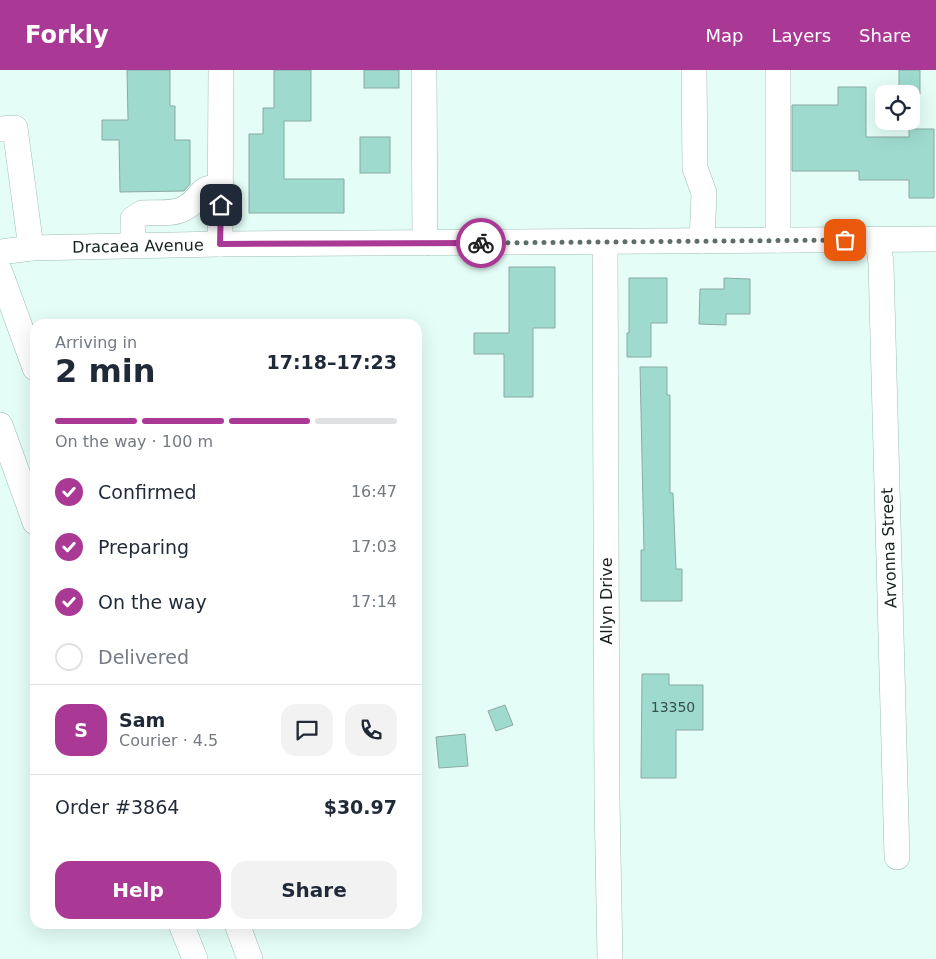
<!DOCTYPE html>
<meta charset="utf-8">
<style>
:root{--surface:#fff;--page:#f2f2f3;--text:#1f2937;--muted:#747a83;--line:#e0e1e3;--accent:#aa3995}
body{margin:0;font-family:"DejaVu Sans",sans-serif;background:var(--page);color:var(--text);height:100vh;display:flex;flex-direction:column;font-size:19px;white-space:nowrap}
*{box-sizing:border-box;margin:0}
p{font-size:16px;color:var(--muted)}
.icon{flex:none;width:28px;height:28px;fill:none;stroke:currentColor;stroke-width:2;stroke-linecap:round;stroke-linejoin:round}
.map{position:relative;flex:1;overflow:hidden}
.sheet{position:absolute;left:30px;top:249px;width:392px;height:610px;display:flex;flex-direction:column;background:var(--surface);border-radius:15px;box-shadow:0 5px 20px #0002}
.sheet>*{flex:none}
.fabs{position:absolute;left:875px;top:15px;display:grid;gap:10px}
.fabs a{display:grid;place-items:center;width:45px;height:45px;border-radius:10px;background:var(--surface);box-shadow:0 5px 20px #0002;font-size:25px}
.pin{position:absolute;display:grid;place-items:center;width:42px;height:42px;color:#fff;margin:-21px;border-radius:10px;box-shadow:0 2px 8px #0006}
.courier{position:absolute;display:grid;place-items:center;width:50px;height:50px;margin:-25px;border:4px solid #aa3995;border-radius:50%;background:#fff;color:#222;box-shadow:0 1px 6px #0007}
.summary em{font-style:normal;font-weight:700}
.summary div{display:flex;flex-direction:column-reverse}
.summary{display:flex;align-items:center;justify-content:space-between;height:85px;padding:0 25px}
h1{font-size:32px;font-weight:700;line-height:38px}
.bar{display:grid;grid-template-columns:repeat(4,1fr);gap:8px 5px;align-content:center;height:60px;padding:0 25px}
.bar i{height:6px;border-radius:4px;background:var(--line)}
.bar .active{background:var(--accent)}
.bar p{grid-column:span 4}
.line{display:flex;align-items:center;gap:12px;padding:0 25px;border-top:1px solid var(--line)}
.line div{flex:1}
.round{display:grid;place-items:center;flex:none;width:52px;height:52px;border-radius:15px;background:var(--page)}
ol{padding:0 25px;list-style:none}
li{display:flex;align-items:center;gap:15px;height:55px}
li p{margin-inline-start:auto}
li .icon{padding:5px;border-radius:50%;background:var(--accent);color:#fff;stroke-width:4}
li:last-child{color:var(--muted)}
li i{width:28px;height:28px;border:2px solid var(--line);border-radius:50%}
.cta{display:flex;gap:10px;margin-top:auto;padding:10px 25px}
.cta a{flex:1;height:58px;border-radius:15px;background:var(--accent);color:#fff;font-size:20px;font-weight:700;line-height:58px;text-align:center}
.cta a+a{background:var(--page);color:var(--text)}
header{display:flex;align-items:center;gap:30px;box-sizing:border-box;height:70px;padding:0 25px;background:var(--accent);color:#fff}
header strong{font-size:24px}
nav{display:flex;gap:28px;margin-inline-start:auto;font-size:18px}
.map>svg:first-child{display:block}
</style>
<header>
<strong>Forkly</strong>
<nav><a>Map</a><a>Layers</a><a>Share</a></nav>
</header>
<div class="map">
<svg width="936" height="889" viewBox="0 0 936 889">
<rect width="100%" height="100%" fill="#e4fef7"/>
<g fill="#9edbce" stroke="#8aa9a2">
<polygon points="127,0 170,0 170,36 175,36 175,70 190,70 190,114 184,121 120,122 119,70 102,70 102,50 128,50"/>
<polygon points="274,0 311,0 311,51 284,51 284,109 344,109 344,143 249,143 249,64 263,64 263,38 274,38"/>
<rect x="364" y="0" width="35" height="18"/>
<rect x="899" y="0" width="21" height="24"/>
<polygon points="838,17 866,17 866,67 909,67 909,59 934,59 934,128 909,128 909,110 859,110 859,101 792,101 792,35 838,35"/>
<rect x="360" y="67" width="30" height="36"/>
<polygon points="509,197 555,197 555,258 533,258 533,327 504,327 504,284 474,284 474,263 509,263"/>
<polygon points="629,208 667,208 667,253 651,253 651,287 627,287 627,263 629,263"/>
<polygon points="724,208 750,209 750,244 726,244 726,255 699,254 700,219 724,219"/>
<polygon points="640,297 667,297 667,325 670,325 670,423 673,423 676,499 682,499 682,531 641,531 641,480 644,480"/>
<polygon points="642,604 669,604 669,615 703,615 703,660 676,660 676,708 641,708"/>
<polygon points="505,635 513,655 496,661 488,641"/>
<polygon points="465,664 468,696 439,698 436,667"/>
</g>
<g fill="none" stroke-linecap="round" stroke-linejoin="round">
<g stroke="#9ebdb6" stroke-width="26">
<g id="minor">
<polyline points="424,0 425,173"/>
<polyline points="694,0 695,98 704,123 702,171"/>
<polyline points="0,59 15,58 31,178"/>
<polyline points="778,170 778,0"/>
<polyline points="878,170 881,193 897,787"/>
<polyline points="605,172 607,730 610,889"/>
<polyline points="220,174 221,0"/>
<path d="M133 175V149L142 143C155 142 174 145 185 138 204 128 194 119 221 116"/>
<polyline points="0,182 31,178 220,174 936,169"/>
<polyline points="0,202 35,298"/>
<polyline points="0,355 35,452"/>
<polyline points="181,854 195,889"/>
<polyline points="237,854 250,889"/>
</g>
</g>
<use href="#minor" stroke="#fff" stroke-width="25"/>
</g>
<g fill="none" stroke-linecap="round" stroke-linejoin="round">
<polyline stroke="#5d6e6b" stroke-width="5" stroke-dasharray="0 9" points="481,173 845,170"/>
<polyline stroke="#aa3995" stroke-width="6" points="221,135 220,174 481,173"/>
</g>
<g text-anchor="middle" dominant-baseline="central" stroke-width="4" stroke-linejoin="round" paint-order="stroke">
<g font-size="14" fill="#37504b">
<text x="673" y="637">13350</text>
</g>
<g font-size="16" fill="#15211f" stroke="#fff">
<text transform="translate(138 176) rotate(-1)">Dracaea Avenue</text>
<text transform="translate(889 478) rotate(-92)">Arvonna Street</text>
<text transform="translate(606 531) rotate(-90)">Allyn Drive</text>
</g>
</g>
</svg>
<div class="fabs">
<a><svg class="icon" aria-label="locate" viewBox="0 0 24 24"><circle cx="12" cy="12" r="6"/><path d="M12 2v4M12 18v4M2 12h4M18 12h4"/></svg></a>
</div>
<div class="pin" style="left:845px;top:170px;background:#ea580c"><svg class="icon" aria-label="bag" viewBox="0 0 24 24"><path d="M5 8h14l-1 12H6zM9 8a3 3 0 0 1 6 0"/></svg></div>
<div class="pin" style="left:221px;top:135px;background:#1f2937"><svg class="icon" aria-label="home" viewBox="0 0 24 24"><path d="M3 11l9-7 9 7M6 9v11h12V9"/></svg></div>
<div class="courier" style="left:481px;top:173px"><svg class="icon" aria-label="bike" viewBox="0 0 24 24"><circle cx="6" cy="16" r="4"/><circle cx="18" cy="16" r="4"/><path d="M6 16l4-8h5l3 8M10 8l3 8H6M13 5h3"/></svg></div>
<section class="sheet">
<div class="summary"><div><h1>2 min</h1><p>Arriving in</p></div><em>17:18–17:23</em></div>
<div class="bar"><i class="active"></i><i class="active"></i><i class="active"></i><i></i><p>On the way · 100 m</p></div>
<ol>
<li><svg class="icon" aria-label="check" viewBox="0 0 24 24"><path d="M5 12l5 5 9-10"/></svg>Confirmed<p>16:47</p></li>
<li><svg class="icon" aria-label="check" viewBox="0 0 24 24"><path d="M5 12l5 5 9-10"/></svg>Preparing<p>17:03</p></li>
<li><svg class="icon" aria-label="check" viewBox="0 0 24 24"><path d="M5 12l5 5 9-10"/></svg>On the way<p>17:14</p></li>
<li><i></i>Delivered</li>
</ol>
<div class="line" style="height:90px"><b class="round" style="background:var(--accent);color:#fff">S</b><div><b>Sam</b><p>Courier · 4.5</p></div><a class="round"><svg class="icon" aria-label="chat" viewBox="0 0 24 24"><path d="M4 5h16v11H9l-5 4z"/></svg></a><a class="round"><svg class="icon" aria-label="phone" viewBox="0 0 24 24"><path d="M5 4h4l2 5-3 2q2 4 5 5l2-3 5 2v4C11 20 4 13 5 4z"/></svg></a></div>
<div class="line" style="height:65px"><div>Order #3864</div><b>$30.97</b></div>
<div class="cta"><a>Help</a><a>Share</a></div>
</section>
</div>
